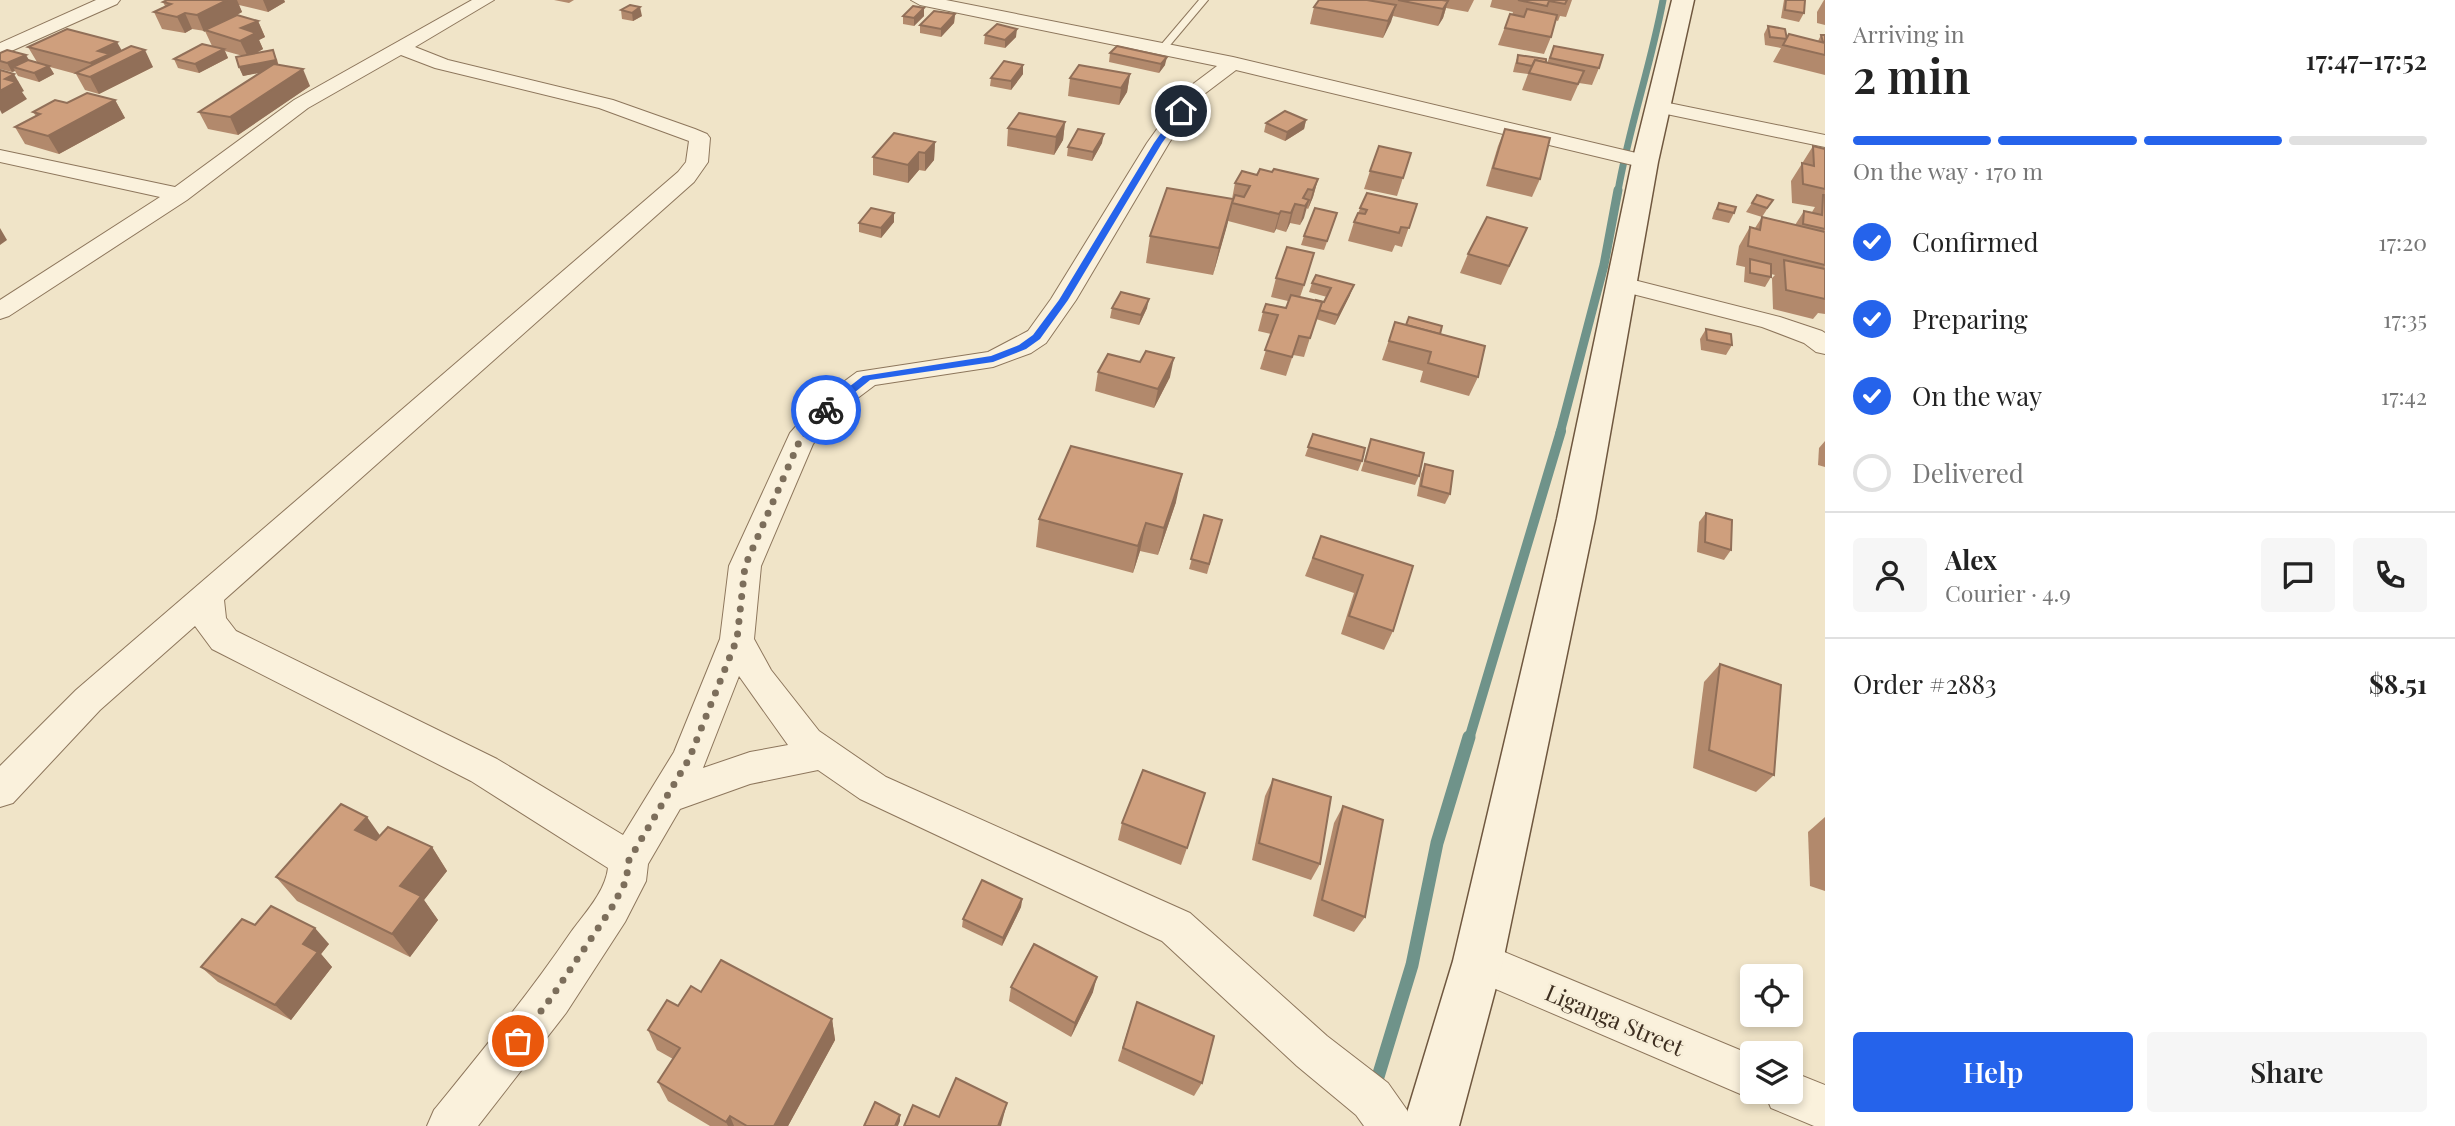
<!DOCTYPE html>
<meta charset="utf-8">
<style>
:root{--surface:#fff;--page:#f6f6f6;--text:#222;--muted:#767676;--line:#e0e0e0;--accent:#2563eb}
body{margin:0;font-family:"Playfair Display",serif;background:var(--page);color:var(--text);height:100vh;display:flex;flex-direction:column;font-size:26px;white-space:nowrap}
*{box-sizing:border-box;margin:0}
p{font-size:23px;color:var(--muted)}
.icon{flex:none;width:38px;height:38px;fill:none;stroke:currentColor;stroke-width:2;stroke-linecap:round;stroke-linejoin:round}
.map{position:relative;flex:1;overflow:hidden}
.sheet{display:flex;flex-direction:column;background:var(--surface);width:630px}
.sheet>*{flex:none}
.tools{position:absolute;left:1740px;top:964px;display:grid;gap:14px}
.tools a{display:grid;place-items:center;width:63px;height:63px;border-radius:7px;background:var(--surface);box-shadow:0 4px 10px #0003;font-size:35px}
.pin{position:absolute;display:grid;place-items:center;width:60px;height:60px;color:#fff;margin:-30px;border:4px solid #fff;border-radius:50%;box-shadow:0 2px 7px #0007}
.courier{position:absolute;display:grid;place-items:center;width:70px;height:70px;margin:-35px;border:5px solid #2563eb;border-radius:50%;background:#fff;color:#222;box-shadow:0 2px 9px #0007}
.head em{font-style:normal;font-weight:600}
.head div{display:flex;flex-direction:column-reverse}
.head{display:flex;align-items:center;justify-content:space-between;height:119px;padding:0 28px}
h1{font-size:46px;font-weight:600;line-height:52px}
.bar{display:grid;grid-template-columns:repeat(4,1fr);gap:10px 7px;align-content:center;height:84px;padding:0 28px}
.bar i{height:9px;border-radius:5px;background:var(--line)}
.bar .current{background:var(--accent)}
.bar p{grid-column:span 4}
.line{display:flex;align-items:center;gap:18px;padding:0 28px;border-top:2px solid var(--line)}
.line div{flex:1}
.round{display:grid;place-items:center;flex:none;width:74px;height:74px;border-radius:7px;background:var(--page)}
ol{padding:0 28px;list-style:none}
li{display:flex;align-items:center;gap:21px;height:77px}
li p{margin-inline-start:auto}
li .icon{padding:7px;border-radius:50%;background:var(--accent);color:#fff;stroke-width:4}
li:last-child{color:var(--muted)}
li i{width:38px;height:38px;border:4px solid var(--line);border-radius:50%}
.cta{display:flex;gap:14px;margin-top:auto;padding:14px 28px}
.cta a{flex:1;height:80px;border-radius:7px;background:var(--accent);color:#fff;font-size:28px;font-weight:600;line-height:80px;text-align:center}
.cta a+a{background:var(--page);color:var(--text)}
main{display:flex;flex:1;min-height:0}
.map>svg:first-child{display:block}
</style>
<main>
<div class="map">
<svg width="1825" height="1126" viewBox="0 0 1825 1126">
<rect width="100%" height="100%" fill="#f0e4c8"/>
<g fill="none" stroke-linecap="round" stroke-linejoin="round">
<path stroke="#6f938a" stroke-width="7" d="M1618 191C1629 127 1651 65 1663 0"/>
<polyline stroke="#6f938a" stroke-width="9" points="1560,433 1604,265 1618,190"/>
<polyline stroke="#6f938a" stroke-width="10" points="1469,739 1561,431"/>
<polyline stroke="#6f938a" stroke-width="13" points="1374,1090 1412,965 1437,843 1469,737"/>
<g stroke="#8d765c" stroke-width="2">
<polygon id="lane" points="1199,0 1208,0 1166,50 1160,50 1160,46"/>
</g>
<g stroke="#8d765c" stroke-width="2">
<g id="street">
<polygon points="96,0 120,0 117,4 0,56 0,43"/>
<path d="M472 0H494L415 47 448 60 613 100 695 129 707 134 710 138 708 162 694 182 224 600 226 618 236 631 497 759 623 835 674 752 720 639 729 566 790 433 819 400 857 372 988 352 1028 331 1051 299 1147 143 1185 90 1217 66 920 5 911 0H946L1233 57 1653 157 1656 162 1653 167 1645 168 1236 70 1199 98 1169 143 1076 300 1046 343 1031 353 993 367 875 385 839 412 813 444 761 566 754 639 771 670 819 731 886 777 1190 913 1327 1036 1388 1083 1407 1110 1414 1126H1364L1356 1115 1297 1066 1162 941 860 799 818 770 750 784 680 809 648 864 646 881 625 922 566 1013 478 1126H427L434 1110C481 1052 529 994 571 932 585 913 605 892 608 868L471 781 212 649 195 626 100 710 13 803 0 807V766L76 690 678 172 686 162 689 141 599 108 435 68 401 55 308 108 187 200 9 316 0 319V300L160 197 0 162V150L175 187 294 100ZM739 676 788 745 750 752 703 768Z"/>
<polygon points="1659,101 1825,135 1825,147 1652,111 1649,107 1652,103"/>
<polygon points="1622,277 1780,317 1822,331 1825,333 1825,354 1816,352 1804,343 1762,327 1613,289 1610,284 1613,279"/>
<polygon points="1478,941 1752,1055 1752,1092 1790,1092 1790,1071 1825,1085 1825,1126 1814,1126 1771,1108 1765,1094 1752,1099 1463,975 1457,961 1463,947"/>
</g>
</g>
<g stroke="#6f573f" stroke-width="3">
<polygon id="secondary" points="1672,0 1694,0 1658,162 1595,519 1503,961 1459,1126 1403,1126 1453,961 1557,519 1632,162"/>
</g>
<use href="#lane" fill="#faf1dc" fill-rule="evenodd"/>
<use href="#street" fill="#faf1dc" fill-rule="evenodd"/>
<use href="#secondary" fill="#faf1dc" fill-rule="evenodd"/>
</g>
<g fill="#b2896c">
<polygon points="167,0 284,0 285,2 268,12 239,5 242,12 230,19 258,21 265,37 259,40 263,49 255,54 277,59 278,64 310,86 238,135 208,129 199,112 261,72 243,76 239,67 243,56 225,51 228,58 199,73 178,68 174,59 212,46 205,31 192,29 185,33 162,29 154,12 165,6 163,2"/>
<polygon points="554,0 574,0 569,3"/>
<polygon points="1319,0 1474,0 1468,12 1446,8 1443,18 1438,26 1393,16 1383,38 1310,24 1314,7"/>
<polygon points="1492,0 1572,0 1566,17 1560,16 1558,21 1555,20 1551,37 1544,54 1498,45 1510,14 1512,15 1513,12 1490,7"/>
<polygon points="1784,0 1805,0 1804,13 1799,22 1781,18"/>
<polygon points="1824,0 1825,0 1825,25 1817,23 1817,12"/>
<polygon points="621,10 642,16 633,21 622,19"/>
<polygon points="955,14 954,23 941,37 920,33 920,25"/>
<polygon points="903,16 924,16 914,26 903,24"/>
<polygon points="1768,26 1787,38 1818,41 1821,35 1825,35 1825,75 1773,62 1781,48 1765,45 1764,34"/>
<polygon points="985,35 1016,37 1005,48 984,44"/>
<polygon points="1554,46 1599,68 1592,85 1579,83 1571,101 1522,90 1528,74 1513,72 1515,64 1518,55 1547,63"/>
<polygon points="28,47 122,51 153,67 99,94 85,90 76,74 50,67 54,74 39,82 18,76 15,71 12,72 0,69 0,53 37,62"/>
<polygon points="1110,53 1165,65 1159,73 1109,62"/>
<polygon points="1023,65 1023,74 1011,90 990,86 991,78"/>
<polygon points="1130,74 1127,92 1119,105 1068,96 1070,78"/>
<polygon points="115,100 125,118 59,154 25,144 15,127 36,116 33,112 67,103"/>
<polygon points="1306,120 1304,129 1285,141 1264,132 1266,123"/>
<polygon points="1065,122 1063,140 1054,155 1007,146 1008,128"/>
<polygon points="1505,129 1540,179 1532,197 1486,186 1498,146"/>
<polygon points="935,142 934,160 925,171 919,170 908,183 873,175 873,157"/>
<polygon points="1102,143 1092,161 1067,156 1068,147"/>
<polygon points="1813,146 1825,149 1825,314 1818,313 1813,319 1773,309 1772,278 1775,275 1771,274 1771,277 1765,287 1744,282 1745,267 1736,265 1739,246 1750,227 1755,228 1762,217 1746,212 1757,195 1773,200 1762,217 1795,225 1804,211 1812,212 1815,207 1792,203 1791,181"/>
<polygon points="1411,153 1397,196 1364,189 1370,171"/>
<polygon points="1272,172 1318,179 1313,197 1308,209 1306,208 1300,225 1290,223 1286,232 1276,229 1274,233 1228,221 1213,275 1146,263 1150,236 1232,199 1235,183 1257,175"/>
<polygon points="1367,193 1417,204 1402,247 1395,245 1392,252 1348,241 1354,222"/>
<polygon points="1719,203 1734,213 1729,223 1712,219 1714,212"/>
<polygon points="894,213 894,222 881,238 859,232 859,223"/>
<polygon points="1334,223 1324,250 1301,245 1304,236"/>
<polygon points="1527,228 1501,285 1460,273 1468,254"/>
<polygon points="1309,271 1300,297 1324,302 1327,297 1309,292 1312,283 1316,275 1350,295 1335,325 1316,319 1304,357 1293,355 1286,376 1260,369 1271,334 1258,331 1263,312 1286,308 1288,301 1271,297 1276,278"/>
<polygon points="1112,308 1147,308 1139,325 1110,318"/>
<polygon points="1395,322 1440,334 1478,377 1469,396 1420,382 1423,371 1382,360"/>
<polygon points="1706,329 1732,345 1726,355 1701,350 1700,339"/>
<polygon points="1140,362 1170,377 1154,408 1095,391 1098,372"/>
<polygon points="1313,434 1362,461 1358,471 1305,456"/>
<polygon points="1371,439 1419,476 1415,485 1361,471"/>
<polygon points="1825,441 1825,467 1818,465 1819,448"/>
<polygon points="1425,464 1450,494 1445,504 1417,496 1421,474"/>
<polygon points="1176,502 1158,555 1140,551 1133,573 1036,547 1039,519"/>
<polygon points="1706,513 1731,550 1724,560 1697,552 1699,522"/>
<polygon points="1204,515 1222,520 1207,574 1189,569"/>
<polygon points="1321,536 1413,566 1393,631 1384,650 1341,634 1354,593 1305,576"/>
<polygon points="1720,664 1774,775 1756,792 1693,768 1704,682"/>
<polygon points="1273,779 1320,864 1311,880 1252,860 1265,796"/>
<polygon points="1343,806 1365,917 1354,932 1313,916 1334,823"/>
<polygon points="1825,817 1825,891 1810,886 1808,832"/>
<polygon points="1122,823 1187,848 1181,865 1118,840"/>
<polygon points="380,836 432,847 447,871 424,900 438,920 410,957 297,901 276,877"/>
<polygon points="1022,899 1021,907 1002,946 962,927 963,919"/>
<polygon points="255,925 329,944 321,954 332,967 291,1020 218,982 201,967"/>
<polygon points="1011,987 1093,992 1071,1037 1009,1001"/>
<polygon points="701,992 832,1019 835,1040 788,1126 710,1126 668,1101 658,1082 673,1059 657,1050 648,1030 678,1006"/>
<polygon points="1137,1002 1202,1083 1194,1096 1118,1061"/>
</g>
<g fill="#916f58">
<polygon points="227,0 237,0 242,12 204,32 197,15"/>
<polygon points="263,0 284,0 285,2 268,12"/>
<polygon points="1448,1 1443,18 1438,26 1443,9"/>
<polygon points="1396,5 1391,22 1383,38 1388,21"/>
<polygon points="640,7 642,16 633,21 632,13"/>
<polygon points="924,8 924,16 914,26 914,18"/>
<polygon points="185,13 192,29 185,33 177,17"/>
<polygon points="955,14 954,23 941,37 941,29"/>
<polygon points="258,21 265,37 259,40 263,49 248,57 240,41 241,28"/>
<polygon points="1017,29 1016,37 1005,48 1005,40"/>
<polygon points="117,42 126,58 145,50 153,67 99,94 90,77 96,74 90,63 98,51"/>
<polygon points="224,49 228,58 199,73 195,64"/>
<polygon points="273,50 280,69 243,76 239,67"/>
<polygon points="26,55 31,63 13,67 15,71 12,72 7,63"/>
<polygon points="1167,57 1165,65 1159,73 1161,64"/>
<polygon points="1023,65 1023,74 1011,90 1011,81"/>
<polygon points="49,66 54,74 39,82 34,73"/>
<polygon points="303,69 310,86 238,135 230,117"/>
<polygon points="14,74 24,91 22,92 27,99 2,114 0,110 0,91 5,79"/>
<polygon points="1130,74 1127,92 1119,105 1121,88"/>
<polygon points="115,100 125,118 59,154 48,136"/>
<polygon points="1306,120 1304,129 1285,141 1287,132"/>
<polygon points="1065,122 1063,140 1054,155 1056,137"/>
<polygon points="1104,134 1102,143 1092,161 1093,152"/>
<polygon points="935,142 934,160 925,171 925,153"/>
<polygon points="919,152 919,170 908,183 908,165"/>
<polygon points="1318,179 1313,197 1308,209 1313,190"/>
<polygon points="1233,199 1227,226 1213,275 1219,248"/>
<polygon points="1309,200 1304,218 1300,225 1305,206"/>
<polygon points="1295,204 1290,223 1286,232 1291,213"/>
<polygon points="1281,211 1276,229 1274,233 1279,214"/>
<polygon points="894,213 894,222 881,238 881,228"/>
<polygon points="0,228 7,240 0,245"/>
<polygon points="1354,285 1350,295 1335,325 1338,315"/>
<polygon points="1149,299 1147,308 1139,325 1141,315"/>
<polygon points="1174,358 1170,377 1154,408 1158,389"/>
<polygon points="1182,474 1176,502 1158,555 1164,528"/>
<polygon points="1146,523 1140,551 1133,573 1138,546"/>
<polygon points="367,817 384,841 373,855 355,830"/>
<polygon points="432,847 447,871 424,900 438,920 410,957 392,934 400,886"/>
<polygon points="1022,899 1021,907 1002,946 1003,938"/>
<polygon points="315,928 329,944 321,954 332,967 291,1020 275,1005 303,944"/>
<polygon points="1097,977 1093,992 1071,1037 1075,1023"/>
<polygon points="832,1019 835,1040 788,1126 774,1126"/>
<polygon points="1007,1103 1001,1126 998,1126"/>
<polygon points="900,1115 900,1121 898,1126 895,1126"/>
<polygon points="730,1116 734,1126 728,1126 726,1122"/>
</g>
<g fill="#cf9f7d" stroke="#916f58" stroke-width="2">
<polygon points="167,0 227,0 197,15 185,13 177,17 154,12 171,4 163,2"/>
<polygon points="1319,0 1367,0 1396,5 1388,21 1314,7"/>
<polygon points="1398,0 1442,0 1448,1 1443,9"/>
<polygon points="1518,0 1567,0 1565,4 1549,1 1547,6"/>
<polygon points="1786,0 1805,0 1804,13 1785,10"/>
<polygon points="630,5 640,7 632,13 621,10"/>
<polygon points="913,6 924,8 914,18 903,16"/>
<polygon points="1527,9 1557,15 1551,37 1505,28 1510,14 1524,17"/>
<polygon points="934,11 955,14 941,29 920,25"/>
<polygon points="237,15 258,21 241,28 256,33 240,41 205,30"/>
<polygon points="997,24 1017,29 1005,40 985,35"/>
<polygon points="1768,26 1785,29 1787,39 1770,37"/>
<polygon points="67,29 117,42 98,51 110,54 90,63 28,47"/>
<polygon points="1789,34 1825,43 1825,55 1783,45"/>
<polygon points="1821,35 1825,35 1825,42 1823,42"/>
<polygon points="202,44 224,49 195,64 174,59"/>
<polygon points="131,46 145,50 90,77 76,73"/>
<polygon points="1117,46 1167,57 1161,64 1110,53"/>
<polygon points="1554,46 1603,55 1599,68 1550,58"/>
<polygon points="7,50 26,55 7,63 0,61 0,53"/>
<polygon points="273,50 276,60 239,67 236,57"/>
<polygon points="1518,55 1546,59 1546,63 1535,60 1532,66 1517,63"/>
<polygon points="28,60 49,66 34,73 13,67"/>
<polygon points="1535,60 1584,71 1578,84 1529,73"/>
<polygon points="1004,61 1023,65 1011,81 991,78"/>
<polygon points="274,64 303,69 230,117 199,112"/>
<polygon points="1079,65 1130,74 1121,88 1070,78"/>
<polygon points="0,70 14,74 5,79 16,82 0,91"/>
<polygon points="87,93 115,100 48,136 15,127 40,114 33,112 55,100 67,103"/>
<polygon points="1285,111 1306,120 1287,132 1266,123"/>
<polygon points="1019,113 1065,122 1056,137 1008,128"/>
<polygon points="1078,129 1104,134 1093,152 1068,147"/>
<polygon points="1505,129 1550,138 1540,179 1493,168"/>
<polygon points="894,133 935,142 925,153 919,152 908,165 873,157"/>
<polygon points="1379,146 1411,153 1403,178 1370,171"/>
<polygon points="1813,146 1825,149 1825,189 1803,184 1802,163 1814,166"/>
<polygon points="1260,169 1272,172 1274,169 1318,179 1313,190 1308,189 1303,198 1309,200 1305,206 1295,204 1291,213 1281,211 1279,214 1232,203 1235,195 1244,197 1250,186 1235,183 1242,171 1257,175"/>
<polygon points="1167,188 1233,199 1219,248 1150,236"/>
<polygon points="1367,193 1417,204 1409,228 1401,227 1399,233 1354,222 1358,213 1365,214 1367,210 1360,208"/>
<polygon points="1757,195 1773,200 1767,208 1752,203"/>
<polygon points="1823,195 1825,195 1825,229 1803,224 1804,211 1822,215"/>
<polygon points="1719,203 1736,207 1734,213 1717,209"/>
<polygon points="871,208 894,213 881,228 859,223"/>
<polygon points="1315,208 1337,213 1327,241 1304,236"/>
<polygon points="1487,217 1527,228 1509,266 1468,254"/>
<polygon points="1762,217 1825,232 1825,265 1748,246 1750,227 1760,230"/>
<polygon points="1287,247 1314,253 1304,285 1276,278"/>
<polygon points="1750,259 1771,264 1771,277 1750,273"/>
<polygon points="1784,260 1825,269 1825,299 1786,290"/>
<polygon points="1316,275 1354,285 1338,315 1319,310 1322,302 1316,301 1316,300 1324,302 1331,288 1312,283"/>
<polygon points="1121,292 1149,299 1141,315 1112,308"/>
<polygon points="1291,295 1322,302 1310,338 1299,336 1292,357 1265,350 1278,315 1263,312 1266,304 1286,308"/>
<polygon points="1409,317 1442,326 1440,334 1406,325"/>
<polygon points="1395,322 1485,346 1478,377 1428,363 1431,352 1389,341"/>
<polygon points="1706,329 1731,334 1732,345 1707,340"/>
<polygon points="1146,351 1174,358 1158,389 1098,372 1108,354 1140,362"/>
<polygon points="1313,434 1365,448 1362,461 1308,447"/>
<polygon points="1371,439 1424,453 1419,476 1365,461"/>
<polygon points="1071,446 1182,474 1164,528 1146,523 1138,546 1039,519"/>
<polygon points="1425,464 1453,471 1450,494 1421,486"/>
<polygon points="1706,513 1732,520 1731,550 1705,542"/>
<polygon points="1204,515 1222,520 1209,564 1191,559"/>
<polygon points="1321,536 1413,566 1393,631 1349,616 1363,575 1313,558"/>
<polygon points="1720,664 1781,685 1774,775 1709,750"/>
<polygon points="1143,770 1205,793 1187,848 1122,823"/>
<polygon points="1273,779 1331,797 1320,864 1259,843"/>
<polygon points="341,804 367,817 355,830 376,840 388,827 432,847 400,886 421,896 392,934 276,877"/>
<polygon points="1343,806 1383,820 1365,917 1322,900"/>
<polygon points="982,880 1022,899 1003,938 963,919"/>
<polygon points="271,906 315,928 303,944 318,952 275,1005 201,967 242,919 255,925"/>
<polygon points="1034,944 1097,977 1075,1023 1011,987"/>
<polygon points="721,960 832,1019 774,1126 747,1126 730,1116 726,1122 658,1082 680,1048 648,1030 667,1000 678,1006 691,986 701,992"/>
<polygon points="1137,1002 1214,1036 1202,1083 1123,1048"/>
<polygon points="956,1078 1007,1103 998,1126 904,1126 913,1105 939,1117"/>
<polygon points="875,1102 900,1115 895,1126 864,1126"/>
</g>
<polygon fill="#2563eb" points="1178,109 1185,111 1162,143 1068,300 1040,339 1026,349 993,362 870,380 829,413 822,413 822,408 863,376 991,356 1019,345 1033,335 1059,300 1154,143"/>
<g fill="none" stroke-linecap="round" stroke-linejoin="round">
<polyline stroke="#7c6e5b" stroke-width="7" stroke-dasharray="0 12.6" points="518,1041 551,998 611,909 626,881 629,860 689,759 737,639 745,566 800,440 826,410"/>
</g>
<g text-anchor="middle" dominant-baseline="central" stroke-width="5" stroke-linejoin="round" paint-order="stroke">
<g font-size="23" fill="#3d2e20" stroke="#f7eed8">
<text transform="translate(1615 1019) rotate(23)">Liganga Street</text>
</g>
</g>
</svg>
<div class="tools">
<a><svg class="icon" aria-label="locate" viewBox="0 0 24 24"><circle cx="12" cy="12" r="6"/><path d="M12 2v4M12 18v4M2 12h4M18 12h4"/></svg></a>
<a><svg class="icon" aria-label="layers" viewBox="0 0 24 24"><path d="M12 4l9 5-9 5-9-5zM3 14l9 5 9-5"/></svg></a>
</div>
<div class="pin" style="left:518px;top:1041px;background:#ea580c"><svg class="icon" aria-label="bag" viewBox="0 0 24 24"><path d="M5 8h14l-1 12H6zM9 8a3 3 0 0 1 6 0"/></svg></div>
<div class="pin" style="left:1181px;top:111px;background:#1f2937"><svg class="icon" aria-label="home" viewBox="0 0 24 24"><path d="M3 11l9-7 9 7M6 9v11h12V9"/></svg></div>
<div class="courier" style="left:826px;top:410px"><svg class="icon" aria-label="bike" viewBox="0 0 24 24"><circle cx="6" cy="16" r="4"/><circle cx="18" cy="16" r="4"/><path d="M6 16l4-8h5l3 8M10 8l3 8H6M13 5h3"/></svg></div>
</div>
<section class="sheet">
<div class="head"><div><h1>2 min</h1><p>Arriving in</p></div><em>17:47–17:52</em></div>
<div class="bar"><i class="current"></i><i class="current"></i><i class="current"></i><i></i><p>On the way · 170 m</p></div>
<ol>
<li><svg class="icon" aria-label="check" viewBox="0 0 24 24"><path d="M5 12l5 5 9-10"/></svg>Confirmed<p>17:20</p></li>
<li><svg class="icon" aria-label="check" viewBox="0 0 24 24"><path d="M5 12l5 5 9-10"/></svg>Preparing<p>17:35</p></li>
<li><svg class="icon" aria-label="check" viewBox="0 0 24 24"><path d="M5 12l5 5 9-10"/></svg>On the way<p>17:42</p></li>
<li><i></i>Delivered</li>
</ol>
<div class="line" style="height:126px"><a class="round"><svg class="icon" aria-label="person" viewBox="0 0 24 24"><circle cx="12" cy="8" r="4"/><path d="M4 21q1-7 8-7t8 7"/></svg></a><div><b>Alex</b><p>Courier · 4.9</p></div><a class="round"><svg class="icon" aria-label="chat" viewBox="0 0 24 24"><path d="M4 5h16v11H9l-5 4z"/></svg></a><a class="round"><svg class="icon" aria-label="phone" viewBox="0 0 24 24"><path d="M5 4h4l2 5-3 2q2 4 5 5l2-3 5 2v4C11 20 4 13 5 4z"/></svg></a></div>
<div class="line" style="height:91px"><div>Order #2883</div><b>$8.51</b></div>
<div class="cta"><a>Help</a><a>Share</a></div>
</section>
</main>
